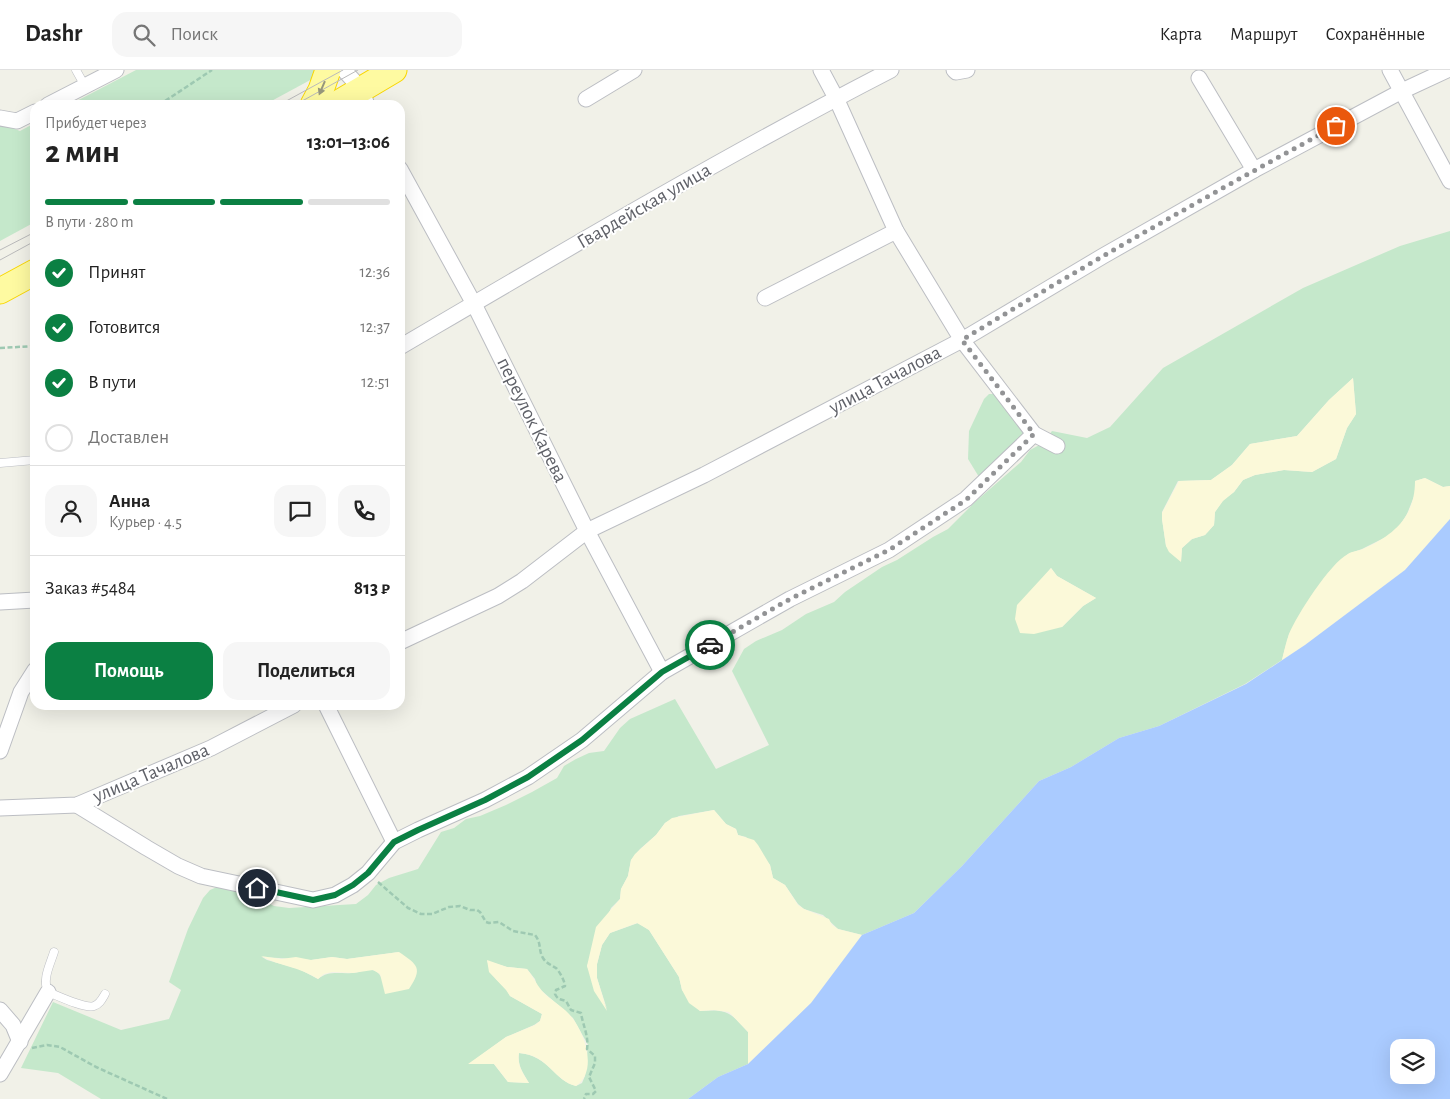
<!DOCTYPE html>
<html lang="ru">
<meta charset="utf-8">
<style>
:root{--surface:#fff;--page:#f6f6f6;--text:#222;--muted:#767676;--line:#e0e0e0;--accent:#0b8043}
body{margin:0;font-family:"Alegreya Sans",sans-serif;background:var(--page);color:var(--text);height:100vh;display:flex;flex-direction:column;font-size:19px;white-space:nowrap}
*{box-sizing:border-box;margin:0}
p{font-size:16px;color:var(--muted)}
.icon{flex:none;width:28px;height:28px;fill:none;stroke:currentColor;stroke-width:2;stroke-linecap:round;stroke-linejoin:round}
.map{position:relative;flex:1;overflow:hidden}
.drawer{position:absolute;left:30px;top:30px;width:375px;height:610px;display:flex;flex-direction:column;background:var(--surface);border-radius:15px;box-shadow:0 5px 20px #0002}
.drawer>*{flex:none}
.controls{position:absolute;left:1390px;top:969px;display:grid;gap:10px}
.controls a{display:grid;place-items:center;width:45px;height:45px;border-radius:10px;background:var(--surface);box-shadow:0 5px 20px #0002;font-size:25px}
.pin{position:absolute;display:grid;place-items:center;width:42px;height:42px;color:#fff;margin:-21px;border:2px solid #fff;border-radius:50%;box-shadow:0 1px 5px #0007}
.courier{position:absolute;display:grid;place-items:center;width:50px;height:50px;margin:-25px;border:4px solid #0b8043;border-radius:50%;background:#fff;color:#222;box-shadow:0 1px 6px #0007}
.head em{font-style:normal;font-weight:700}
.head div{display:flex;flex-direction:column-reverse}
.head{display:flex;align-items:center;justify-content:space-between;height:85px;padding:0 15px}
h1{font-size:32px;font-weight:700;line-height:38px}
.bar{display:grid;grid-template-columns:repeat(4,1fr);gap:8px 5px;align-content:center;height:60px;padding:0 15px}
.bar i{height:6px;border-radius:4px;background:var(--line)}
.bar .current{background:var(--accent)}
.bar p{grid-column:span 4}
.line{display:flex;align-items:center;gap:12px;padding:0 15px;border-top:1px solid var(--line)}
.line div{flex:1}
.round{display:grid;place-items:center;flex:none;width:52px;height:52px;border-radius:15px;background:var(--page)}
ol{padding:0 15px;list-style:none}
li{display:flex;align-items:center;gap:15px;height:55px}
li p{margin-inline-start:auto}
li .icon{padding:5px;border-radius:50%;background:var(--accent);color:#fff;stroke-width:4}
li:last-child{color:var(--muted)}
li i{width:28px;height:28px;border:2px solid var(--line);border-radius:50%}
.action{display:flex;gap:10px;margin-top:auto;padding:10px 15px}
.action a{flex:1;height:58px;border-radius:15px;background:var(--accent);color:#fff;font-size:20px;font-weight:700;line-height:58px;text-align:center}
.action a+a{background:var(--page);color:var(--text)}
header{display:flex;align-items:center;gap:30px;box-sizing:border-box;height:70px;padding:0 25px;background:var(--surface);border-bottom:1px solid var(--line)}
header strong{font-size:24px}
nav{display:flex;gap:28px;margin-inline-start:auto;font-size:18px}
.search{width:350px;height:45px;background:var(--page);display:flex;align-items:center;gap:12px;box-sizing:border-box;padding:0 18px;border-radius:15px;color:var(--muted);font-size:19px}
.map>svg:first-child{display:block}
</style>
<header>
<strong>Dashr</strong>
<div class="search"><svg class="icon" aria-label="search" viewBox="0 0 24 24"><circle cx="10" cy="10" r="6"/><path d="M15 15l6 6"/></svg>Поиск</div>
<nav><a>Карта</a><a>Маршрут</a><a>Сохранённые</a></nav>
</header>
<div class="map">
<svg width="1450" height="1029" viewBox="0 0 1450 1029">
<rect width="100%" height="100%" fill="#f1f1e8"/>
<g fill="#c5e8cb" fill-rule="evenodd">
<polygon points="136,0 314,0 314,8 264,35 69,35"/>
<polygon points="0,53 20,61 35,53 35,152 0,171"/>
<path d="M1450 161V416L1443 417 1425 408 1415 411V424L1407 444 1399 457 1388 466 1362 479 1348 484 1328 504 1289 564 1282 590 1245 614 1159 656 1119 668 1071 697 1039 711 962 796 914 843 862 865 838 859 823 845 804 839 798 834 785 815 773 808 770 795 746 767 738 765 736 759 726 754 714 740 679 746 665 753 656 765 640 779 631 790 628 806 621 819 620 829 611 838 587 896 607 939 597 908V894L602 875 610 863 638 853 649 860 679 907 682 920 700 941C729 939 729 942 748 962V994L718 1007 688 1029H101L58 1003 21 998 53 932 121 960 169 949 181 920 169 912 188 859 203 828 210 820 217 817 230 818 252 825 274 836 289 838 356 834 368 825 376 815 389 808 418 799 441 762 454 758 466 749 480 746 506 735 532 722 557 708 564 696 576 689 589 683 604 681 620 658 630 649 675 629 716 699 769 675 732 601 744 579 756 571 782 560 806 544 834 532 845 522 882 497 897 490 933 467 948 459 975 432 1021 392 1030 380 1043 373 1052 361 1087 368 1110 357 1163 298 1303 218 1400 176ZM1353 308 1356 344 1347 358 1336 389 1312 402 1284 400 1255 405 1243 410 1234 422 1223 430 1215 442 1214 455 1205 465 1192 469 1182 478 1181 491 1166 476 1162 449V442L1178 411 1211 410 1232 395 1250 374 1297 366 1329 330ZM1051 498 1057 506 1096 528 1083 536 1062 557 1039 513ZM399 882 383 910C380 905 378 901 372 900 365 899 359 903 352 903 339 904 329 900 318 909L299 899 267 890 262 887 311 890 332 887 347 889ZM487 891 507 897 527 899 535 909 537 916 542 921 573 948 588 975 585 1006 582 1013 576 1016C554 1011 550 986 519 983 517 995 523 1003 529 1013L508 1012 494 994H469L506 967 534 955 540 951 542 944 510 926 507 920 496 909Z"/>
<polygon points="989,324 996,324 1023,357 1024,364 979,407 968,389 969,361 984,329"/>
</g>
<g fill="#fbf9d9">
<polygon points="1353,308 1356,344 1347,358 1336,389 1312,402 1284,400 1255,405 1243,410 1234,422 1223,431 1215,442 1214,455 1205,465 1192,469 1182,478 1181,492 1169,482 1166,476 1162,449 1162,443 1179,411 1211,410 1232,395 1250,374 1297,366 1329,330"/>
<path d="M1425 408 1443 417 1450 416V449L1405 500 1305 575 1282 590C1284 581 1286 572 1289 564 1297 545 1330 493 1348 484 1352 481 1358 481 1363 479 1394 465 1415 447 1415 411Z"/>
<polygon points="1051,498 1057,506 1096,528 1083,536 1062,557 1034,564 1020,563 1015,549 1017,535"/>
<polygon points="714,740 726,754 736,759 738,765 754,770 758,775 770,795 773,808 785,815 798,835 804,839 829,849 832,855 838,859 862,865 811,933 748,994 748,962 729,942 714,940 700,941 689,933 682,920 679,907 649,860 637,853 610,863 602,875 597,894 597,908 607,941 594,921 587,896 596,857 620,829 621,819 628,806 631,790 635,784 656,765 665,753 672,748"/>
<path d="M399 882C418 895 423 898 409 919L385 924 380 904 373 900 353 903 332 902 324 904 318 909C300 897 279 896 261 886L281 889 296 887 311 890 332 887 347 889Z"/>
<path d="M487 890 507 897 527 899C533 906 536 914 542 921 550 930 561 935 569 944 584 960 599 1001 576 1016 554 1011 549 985 519 983 517 996 523 1003 529 1013L508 1012 494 994H468L506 967 535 955 540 951 542 944 510 926 506 920 489 902Z"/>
</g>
<path fill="#aacbff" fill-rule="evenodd" d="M1450 449V1029H688L718 1007 748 994 811 933 862 865 914 843 962 796 1039 711 1071 697 1119 668 1159 656 1246 614 1305 575 1405 500ZM1399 978H1426V1005H1399Z"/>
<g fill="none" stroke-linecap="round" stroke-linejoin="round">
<g stroke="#bcbec3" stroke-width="9">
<g id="service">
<polyline points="76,0 85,16"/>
<polyline points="0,393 35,390"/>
<path d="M54 882C50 895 42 909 48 922 58 926 85 939 94 936 100 934 102 929 105 924"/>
</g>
</g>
<g stroke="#bcbec3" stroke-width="17">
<g id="minor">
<polyline points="344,0 361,19 367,35"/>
<polyline points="821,0 836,28 896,161 962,270 1034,364 1057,376"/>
<polyline points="954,0 956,2 967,0"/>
<polyline points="1390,0 1450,111"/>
<polyline points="1199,8 1254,100"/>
<polyline points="586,29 634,0"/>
<polyline points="48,35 116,0"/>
<polyline points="0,48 17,51 35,42"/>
<polyline points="400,99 474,234 587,461 662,602"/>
<polyline points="765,228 896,161"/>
<path d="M400 277C562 182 724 86 891 0"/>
<polyline points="0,532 35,530"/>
<polyline points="400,572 498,526 522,511 587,461 704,405 962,270 1103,186 1254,100 1402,21 1447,0"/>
<polyline points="326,635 394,772"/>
<polyline points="0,681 21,622 35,600"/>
<polyline points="77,735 147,778 178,796 201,806 313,830 335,825 353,815 368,803 394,772 418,760 485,730 528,707 582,670 662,602 790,529 889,480 966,429 1034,364"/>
<polyline points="0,738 77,735 211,678 294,635"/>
<polyline points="0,940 13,955 20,972"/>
<polyline points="0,1004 48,922"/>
</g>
</g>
<g stroke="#f9d600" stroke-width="27">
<g id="trunk">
<polyline points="313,35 321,20 328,0"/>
<polyline points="335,35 394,0"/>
<polyline points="0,221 35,202"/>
</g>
</g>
<g stroke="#9ec9b2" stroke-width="2.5" stroke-dasharray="5 2.5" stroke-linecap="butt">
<polyline points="159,35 212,0"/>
<polyline points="0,278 35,276"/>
<path d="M378 812 408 838 421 844H432L449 837 460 836 470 840H477L480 842 486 852 489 853 499 852 513 861 535 865C542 874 538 880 543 888 546 893 551 895 556 898 560 902 565 912 565 916L556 920 555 924C558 930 560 929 566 931L571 940 581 943C583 956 589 966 587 979L595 986V993L589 1007 596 1021 593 1024H586L584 1029"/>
<polyline points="32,978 47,975 60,977 96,997 167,1029"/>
</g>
<use href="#service" stroke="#fff" stroke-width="8"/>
<use href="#minor" stroke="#fff" stroke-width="15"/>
<use href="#trunk" stroke="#fefaa1" stroke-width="25"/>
<g stroke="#bababb" stroke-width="1">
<polyline points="279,35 343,0"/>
<polyline points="295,35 358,0"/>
<polyline points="0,180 35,162"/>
<polyline points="0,190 35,171"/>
</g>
</g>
<defs><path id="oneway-solid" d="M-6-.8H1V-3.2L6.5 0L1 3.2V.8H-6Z" transform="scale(1.25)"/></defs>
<use fill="#97977c" href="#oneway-solid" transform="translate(322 18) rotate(113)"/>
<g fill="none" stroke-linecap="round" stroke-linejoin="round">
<path stroke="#929395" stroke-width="5" stroke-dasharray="0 9" d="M710 575 790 529 889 480 966 430 1034 364 962 270C1085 195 1210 124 1336 56"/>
<polyline stroke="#0b8043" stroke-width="6" points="257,818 313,830 335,825 353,815 368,803 394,772 418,760 485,730 528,707 582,670 662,602 710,575"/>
</g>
<g text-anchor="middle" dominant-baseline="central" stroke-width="4" stroke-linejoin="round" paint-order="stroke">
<g font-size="20" fill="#5f6168" stroke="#fff">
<text transform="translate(644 136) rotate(-30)">Гвардейская улица</text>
<text transform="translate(885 310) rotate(-28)">улица Тачалова</text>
<text transform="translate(532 350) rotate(64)">переулок Карева</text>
<text transform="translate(151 703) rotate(-23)">улица Тачалова</text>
</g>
</g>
</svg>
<div class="controls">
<a><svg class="icon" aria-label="layers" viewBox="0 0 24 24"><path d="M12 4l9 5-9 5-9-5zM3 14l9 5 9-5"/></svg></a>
</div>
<div class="pin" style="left:1336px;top:56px;background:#ea580c"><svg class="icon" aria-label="bag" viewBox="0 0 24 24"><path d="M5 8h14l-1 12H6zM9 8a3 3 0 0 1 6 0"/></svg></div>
<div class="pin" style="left:257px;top:818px;background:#1f2937"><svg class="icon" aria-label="home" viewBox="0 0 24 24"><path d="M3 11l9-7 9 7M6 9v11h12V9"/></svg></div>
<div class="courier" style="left:710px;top:575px"><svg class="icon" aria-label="car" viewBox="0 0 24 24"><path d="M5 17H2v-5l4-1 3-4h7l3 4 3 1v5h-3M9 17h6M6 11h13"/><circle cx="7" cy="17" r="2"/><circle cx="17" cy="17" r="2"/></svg></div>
<section class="drawer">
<div class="head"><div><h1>2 мин</h1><p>Прибудет через</p></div><em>13:01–13:06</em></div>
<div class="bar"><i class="current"></i><i class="current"></i><i class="current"></i><i></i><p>В пути · 280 m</p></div>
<ol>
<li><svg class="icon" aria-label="check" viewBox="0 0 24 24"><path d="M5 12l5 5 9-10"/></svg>Принят<p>12:36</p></li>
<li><svg class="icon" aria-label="check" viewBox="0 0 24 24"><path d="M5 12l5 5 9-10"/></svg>Готовится<p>12:37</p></li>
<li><svg class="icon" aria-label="check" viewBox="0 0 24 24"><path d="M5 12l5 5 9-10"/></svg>В пути<p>12:51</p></li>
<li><i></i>Доставлен</li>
</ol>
<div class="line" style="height:90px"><a class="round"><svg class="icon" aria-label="person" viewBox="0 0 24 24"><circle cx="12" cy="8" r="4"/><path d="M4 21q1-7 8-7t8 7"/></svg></a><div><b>Анна</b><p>Курьер · 4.5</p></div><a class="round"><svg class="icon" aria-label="chat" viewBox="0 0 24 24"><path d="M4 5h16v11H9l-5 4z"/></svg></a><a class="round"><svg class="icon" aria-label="phone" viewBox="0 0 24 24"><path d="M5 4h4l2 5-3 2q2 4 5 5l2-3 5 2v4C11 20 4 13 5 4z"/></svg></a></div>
<div class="line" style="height:65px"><div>Заказ #5484</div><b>813 ₽</b></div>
<div class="action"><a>Помощь</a><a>Поделиться</a></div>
</section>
</div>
